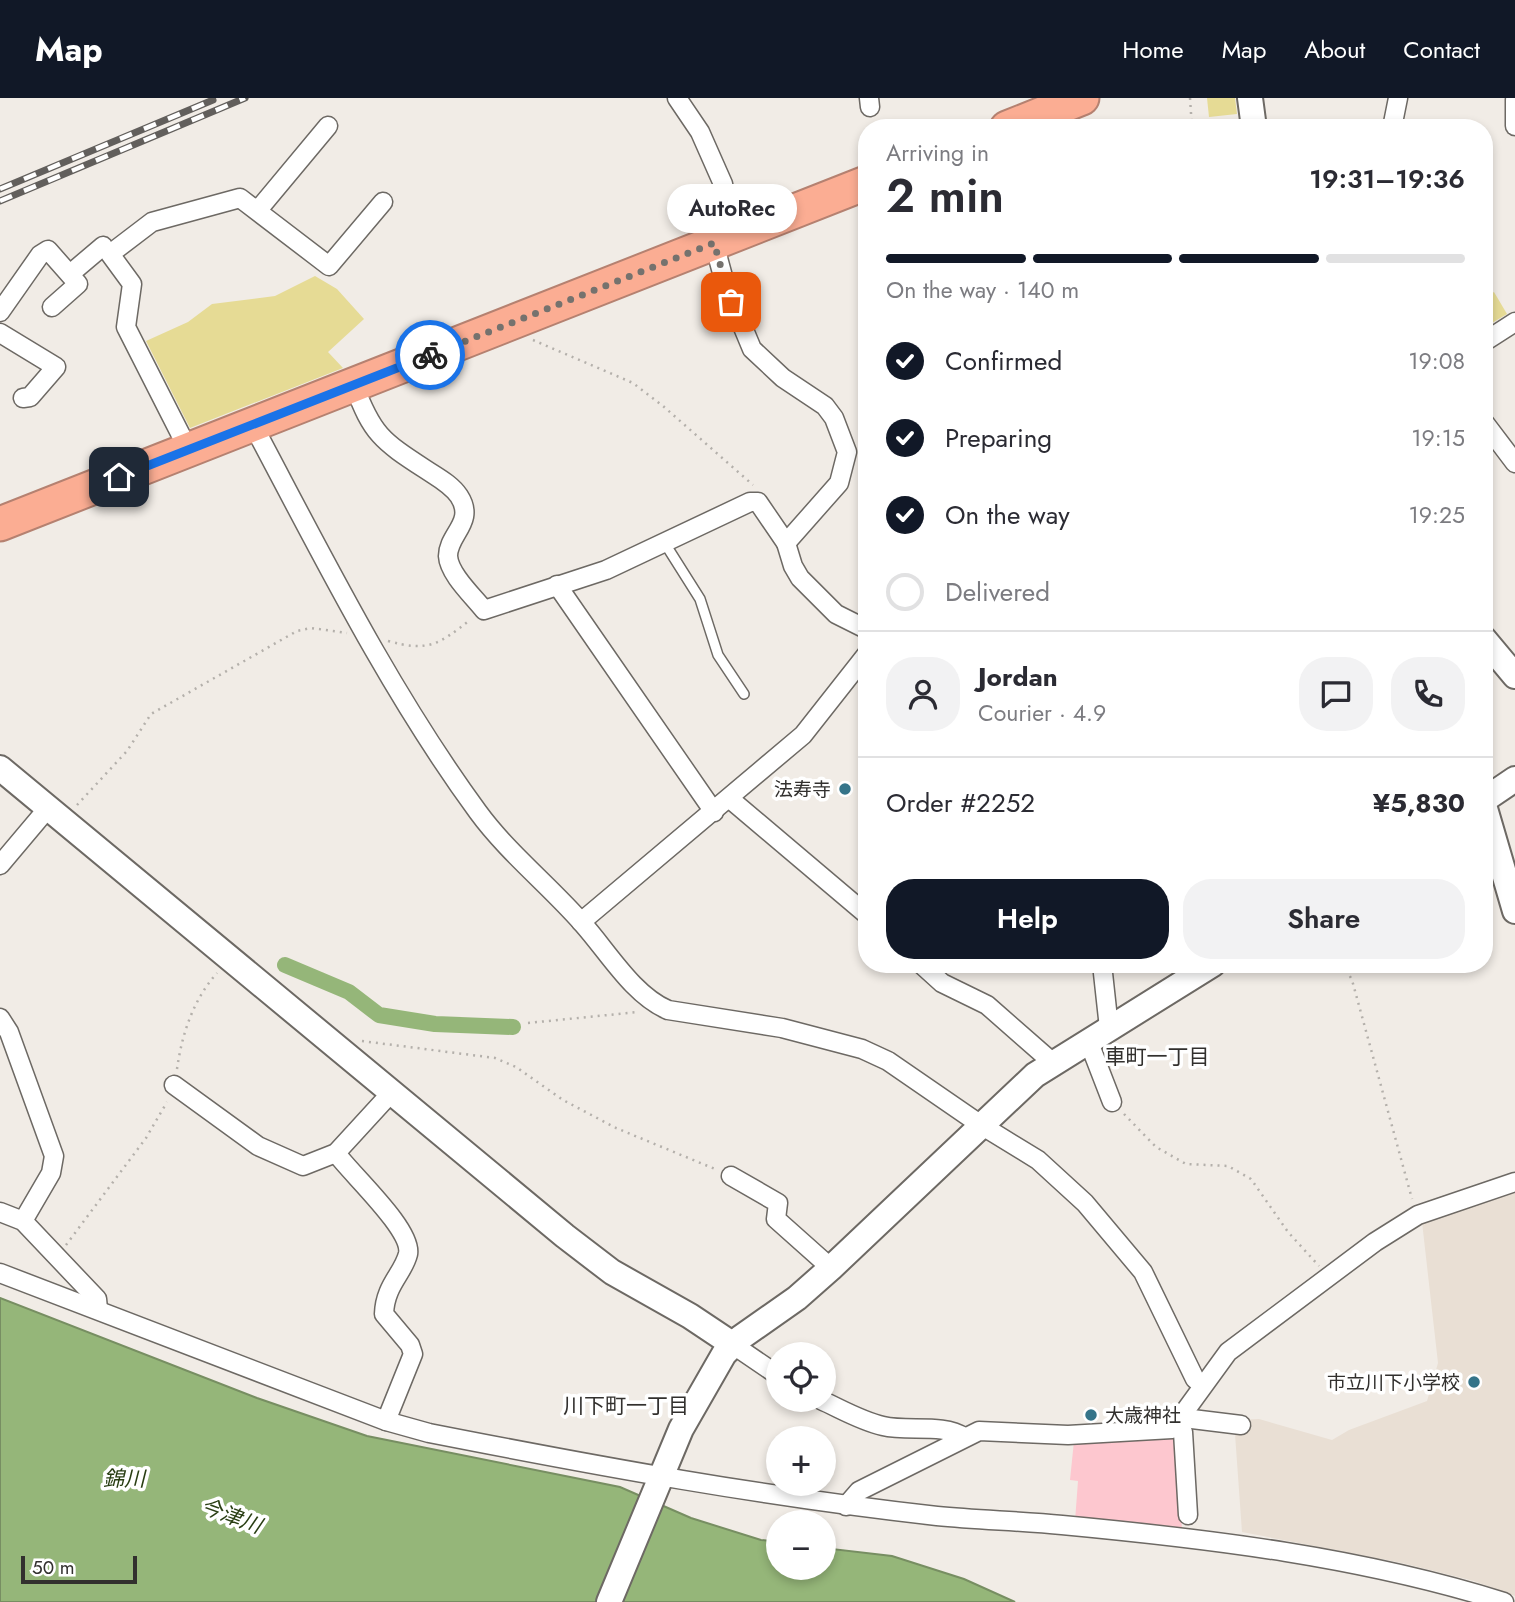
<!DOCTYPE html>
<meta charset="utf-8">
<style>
:root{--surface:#fff;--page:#f2f2f3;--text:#2b2b33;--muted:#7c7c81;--line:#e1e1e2;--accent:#111827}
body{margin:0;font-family:Jost,"Noto Sans JP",sans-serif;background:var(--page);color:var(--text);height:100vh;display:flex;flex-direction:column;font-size:26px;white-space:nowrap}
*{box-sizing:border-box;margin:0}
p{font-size:23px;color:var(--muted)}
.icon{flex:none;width:38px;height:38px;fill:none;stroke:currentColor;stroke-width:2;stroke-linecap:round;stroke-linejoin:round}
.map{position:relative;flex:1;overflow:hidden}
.details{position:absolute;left:858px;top:21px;width:635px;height:854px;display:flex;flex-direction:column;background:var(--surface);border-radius:28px;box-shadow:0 4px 10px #0003}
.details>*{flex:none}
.controls{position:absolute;left:766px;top:1244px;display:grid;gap:14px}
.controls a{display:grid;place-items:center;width:70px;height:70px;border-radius:50%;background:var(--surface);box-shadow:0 4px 10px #0003;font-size:35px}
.scale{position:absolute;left:21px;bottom:18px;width:116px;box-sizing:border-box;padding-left:7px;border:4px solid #32302e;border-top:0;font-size:19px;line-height:24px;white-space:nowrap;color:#32302e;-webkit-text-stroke:5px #fff;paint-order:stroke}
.pin{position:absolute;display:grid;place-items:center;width:60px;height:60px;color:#fff;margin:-30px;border-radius:14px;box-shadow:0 4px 10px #0006}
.courier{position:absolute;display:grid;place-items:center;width:70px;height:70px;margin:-35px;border:5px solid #1a73e8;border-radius:50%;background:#fff;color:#222;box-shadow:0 2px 9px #0007}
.bubble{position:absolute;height:49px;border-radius:24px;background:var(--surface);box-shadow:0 4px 10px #0003;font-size:23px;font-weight:600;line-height:49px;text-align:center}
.headline em{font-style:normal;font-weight:600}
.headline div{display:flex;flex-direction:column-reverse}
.headline{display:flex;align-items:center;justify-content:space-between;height:119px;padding:0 28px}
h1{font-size:46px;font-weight:600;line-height:52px}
.bar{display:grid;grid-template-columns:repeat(4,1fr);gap:10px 7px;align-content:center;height:84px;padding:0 28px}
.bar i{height:9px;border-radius:5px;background:var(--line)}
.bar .active{background:var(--accent)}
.bar p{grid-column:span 4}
.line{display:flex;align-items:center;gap:18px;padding:0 28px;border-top:2px solid var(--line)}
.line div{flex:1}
.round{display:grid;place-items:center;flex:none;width:74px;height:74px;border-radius:28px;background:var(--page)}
ol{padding:0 28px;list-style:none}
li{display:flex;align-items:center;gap:21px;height:77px}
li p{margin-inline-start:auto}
li .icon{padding:7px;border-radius:50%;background:var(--accent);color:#fff;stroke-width:4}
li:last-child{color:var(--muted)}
li i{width:38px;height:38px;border:4px solid var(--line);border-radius:50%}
.cta{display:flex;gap:14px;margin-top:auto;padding:14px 28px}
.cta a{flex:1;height:80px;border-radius:28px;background:var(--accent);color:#fff;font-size:28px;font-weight:600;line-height:80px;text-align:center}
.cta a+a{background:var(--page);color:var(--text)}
header{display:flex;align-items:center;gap:42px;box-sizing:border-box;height:98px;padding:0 35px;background:var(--accent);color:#fff}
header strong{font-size:33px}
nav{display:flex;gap:38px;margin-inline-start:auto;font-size:24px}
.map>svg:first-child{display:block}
</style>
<header>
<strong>Map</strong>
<nav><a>Home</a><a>Map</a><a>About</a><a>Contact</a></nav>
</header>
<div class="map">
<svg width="1515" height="1504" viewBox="0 0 1515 1504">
<rect width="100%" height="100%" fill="#f1ece6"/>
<polygon fill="#e9dfd4" points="1515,1090 1515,1498 1474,1483 1402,1465 1242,1434 1234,1322 1259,1321 1332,1342 1349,1332 1427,1303 1438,1265 1422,1124"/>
<polygon fill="#fdc7cf" points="1175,1338 1182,1431 1075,1423 1078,1383 1070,1382 1074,1343"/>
<polygon fill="#95b679" stroke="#778e62" stroke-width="2" points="0,1200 257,1300 367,1338 620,1389 691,1420 761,1442 779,1444 779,1470 824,1470 824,1450 892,1458 964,1481 1015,1504 0,1504"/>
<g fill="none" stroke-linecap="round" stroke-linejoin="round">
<polyline stroke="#95b679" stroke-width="16" points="285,867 349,894 379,917 435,926 513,929"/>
</g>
<g fill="#e6db95">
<polygon points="1207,0 1235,0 1237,16 1209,19"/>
<polygon points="315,178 337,191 364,221 328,254 343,270 190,330 146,243 188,224 212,206 275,198"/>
<polygon points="1494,194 1507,216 1492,225 1484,212 1484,200"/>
</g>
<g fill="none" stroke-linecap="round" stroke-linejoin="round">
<g stroke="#6d6964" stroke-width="12">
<polyline id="lane" points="664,444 700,501 718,557 744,596"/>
</g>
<g stroke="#6d6964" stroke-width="21">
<g id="street">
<polyline points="677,0 700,34 723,86 727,106 723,121 728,140"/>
<polyline points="869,0 870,9"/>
<polyline points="1515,2 1515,28"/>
<polyline points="1392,30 1398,0"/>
<polyline points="258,112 328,28"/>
<polyline points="714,145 725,186 752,251 783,280 825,308 834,320 847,354 839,385 786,445"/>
<polyline points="70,176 103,148"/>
<polyline points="0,214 40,157 48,152 78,186 52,209"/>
<polyline points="0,235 56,269 30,299 23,300"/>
<polyline points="1484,244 1515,224"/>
<path d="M354 287C372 336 382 343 425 371 437 379 451 386 459 398 476 424 448 436 448 458 449 476 473 498 484 512L606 472 750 404H758L786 445 793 468 800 480 836 516 866 531"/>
<polyline points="1484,324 1515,365"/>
<path d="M254 329C323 459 390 594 478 714 508 755 550 788 583 826 608 854 633 897 668 912L782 930 862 951 888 963 981 1027 1038 1062 1085 1105 1143 1174 1195 1281 1202 1287"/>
<polyline points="188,351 126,229 132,186 110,156 152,124 240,100 329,168 383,104"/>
<polyline points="557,487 714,714"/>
<polyline points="730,701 866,816"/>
<polyline points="0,767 48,710"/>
<polyline points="581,824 803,637 866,557"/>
<polyline points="921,866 942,885 987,907 1052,964"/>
<polyline points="1102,866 1109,930"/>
<polyline points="0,920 9,934 54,1058 51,1075 23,1123"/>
<polyline points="1088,942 1112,1004"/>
<polyline points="174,987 258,1048 303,1068 336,1055 391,995"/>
<path d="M336 1055C351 1076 413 1132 408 1156 403 1176 385 1187 384 1216L410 1247 413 1256 386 1323"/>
<polyline points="731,1078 778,1105 776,1121 831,1170"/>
<polyline points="0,1114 23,1123 97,1201 98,1211"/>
<path d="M0 1175 386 1323 429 1335C597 1368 766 1399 937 1418 979 1422 1021 1423 1062 1427 1211 1441 1361 1459 1504 1504"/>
<polyline points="732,1246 779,1278"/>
<path d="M821 1302C841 1311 861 1323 883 1328 908 1334 943 1325 964 1339"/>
<polyline points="1184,1316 1192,1321 1241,1327"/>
<polyline points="1178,1326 1183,1334 1188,1417"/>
<polyline points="846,1408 859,1393 979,1333 1068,1337 1172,1331 1228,1254 1375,1144 1418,1117 1515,1084"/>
</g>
</g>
<g stroke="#6d6964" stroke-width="28">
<g id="secondary">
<polyline points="1250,0 1254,30"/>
<polyline points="1484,541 1515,578"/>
<polyline points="0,670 565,1138 612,1174 690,1218 732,1246"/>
<polyline points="1484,702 1515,681"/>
<polyline points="1484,707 1515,813"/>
<polyline points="609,1504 681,1331 724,1256 740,1240 797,1200 831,1170 1035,977 1213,866"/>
</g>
</g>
<g stroke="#b58170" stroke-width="37">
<g id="highway">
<polyline points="1007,30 1082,0"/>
<polyline points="0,426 866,85"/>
</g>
</g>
<g stroke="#b4b0ab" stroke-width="2.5" stroke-dasharray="2 5" stroke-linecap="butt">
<polyline points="1190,0 1192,30"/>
<polyline points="533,242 633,285 663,308 753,387"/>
<path d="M388 543C428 554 438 547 470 522"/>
<polyline points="77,707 127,653 151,616 297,533 311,530 347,535"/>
<polyline points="1343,866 1352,882 1412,1101"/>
<polyline points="528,925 638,914"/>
<polyline points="362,943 495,960 516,969 563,1002 616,1030 715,1071"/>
<path d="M177 971C182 936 193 902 217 875"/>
<polyline points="1124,1016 1156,1049 1186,1066 1228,1068 1251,1081 1288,1134 1319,1168"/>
<polyline points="66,1147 146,1040 167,1004"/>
</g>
<use href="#lane" stroke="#fff" stroke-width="9"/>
<use href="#street" stroke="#fff" stroke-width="18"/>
<use href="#secondary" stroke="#fff" stroke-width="24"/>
<use href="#highway" stroke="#fbad93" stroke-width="33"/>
<g stroke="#625f5c" stroke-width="7">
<g id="rail">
<polyline points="0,91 213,2"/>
<polyline points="0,103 245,0"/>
</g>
</g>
<use href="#rail" stroke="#fff" stroke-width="4.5" stroke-dasharray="13" stroke-linecap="butt"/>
</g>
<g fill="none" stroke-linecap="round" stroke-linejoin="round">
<polyline stroke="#75726e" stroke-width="7" stroke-dasharray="0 12.6" points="430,257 714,145 731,204"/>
<polyline stroke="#1a73e8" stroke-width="9" points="119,379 430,257"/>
</g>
<g fill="#357489" stroke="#fff" stroke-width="2.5">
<circle cx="845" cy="691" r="7"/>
<circle cx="1474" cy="1284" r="7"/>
<circle cx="1091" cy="1317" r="7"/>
</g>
<g text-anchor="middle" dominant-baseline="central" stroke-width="7" stroke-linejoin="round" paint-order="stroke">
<g font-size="19" fill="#32302e" stroke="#fff" text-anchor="end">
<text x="831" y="691">法寿寺</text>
<text x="1460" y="1284">市立川下小学校</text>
<text x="1105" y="1317" text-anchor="start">大歳神社</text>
</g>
<g font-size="21" fill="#32302e" stroke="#fff">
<text x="1157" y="959">車町一丁目</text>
<text x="626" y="1308">川下町一丁目</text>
</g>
<g font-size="21" font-style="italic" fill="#293e13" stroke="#fff">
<text x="124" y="1381">錦川</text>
<text transform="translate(231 1418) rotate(20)">今津川</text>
</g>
</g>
</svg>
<div class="controls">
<a><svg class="icon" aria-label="locate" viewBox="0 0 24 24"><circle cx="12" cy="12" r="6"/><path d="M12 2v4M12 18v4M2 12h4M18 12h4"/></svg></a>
<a>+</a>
<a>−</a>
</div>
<div class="scale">50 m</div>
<div class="pin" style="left:731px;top:204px;background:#ea580c"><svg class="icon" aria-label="bag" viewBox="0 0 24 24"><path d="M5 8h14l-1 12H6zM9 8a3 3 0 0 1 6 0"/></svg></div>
<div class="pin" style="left:119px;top:379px;background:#1f2937"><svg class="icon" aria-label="home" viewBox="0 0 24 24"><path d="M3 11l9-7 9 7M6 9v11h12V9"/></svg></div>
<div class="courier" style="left:430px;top:257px"><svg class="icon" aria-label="bike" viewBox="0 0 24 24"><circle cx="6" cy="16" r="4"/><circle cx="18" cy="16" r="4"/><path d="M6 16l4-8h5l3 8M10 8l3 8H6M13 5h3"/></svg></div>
<div class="bubble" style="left:667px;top:86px;width:130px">AutoRec</div>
<section class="details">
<div class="headline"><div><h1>2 min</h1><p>Arriving in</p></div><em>19:31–19:36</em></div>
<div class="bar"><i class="active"></i><i class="active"></i><i class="active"></i><i></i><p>On the way · 140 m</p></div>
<ol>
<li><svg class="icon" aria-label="check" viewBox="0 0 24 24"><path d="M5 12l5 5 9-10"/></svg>Confirmed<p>19:08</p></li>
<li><svg class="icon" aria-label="check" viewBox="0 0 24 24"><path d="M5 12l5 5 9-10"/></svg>Preparing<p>19:15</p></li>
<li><svg class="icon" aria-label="check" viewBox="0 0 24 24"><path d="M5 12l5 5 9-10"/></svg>On the way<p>19:25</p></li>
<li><i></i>Delivered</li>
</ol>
<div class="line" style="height:126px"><a class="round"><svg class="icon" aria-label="person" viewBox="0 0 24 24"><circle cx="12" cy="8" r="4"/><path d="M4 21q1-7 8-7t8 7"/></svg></a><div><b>Jordan</b><p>Courier · 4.9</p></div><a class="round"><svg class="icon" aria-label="chat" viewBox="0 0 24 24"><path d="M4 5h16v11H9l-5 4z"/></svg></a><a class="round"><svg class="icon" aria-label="phone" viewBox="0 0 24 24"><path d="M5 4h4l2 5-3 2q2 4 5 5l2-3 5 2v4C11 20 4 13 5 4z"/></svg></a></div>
<div class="line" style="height:91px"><div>Order #2252</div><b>¥5,830</b></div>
<div class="cta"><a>Help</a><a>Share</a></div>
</section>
</div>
